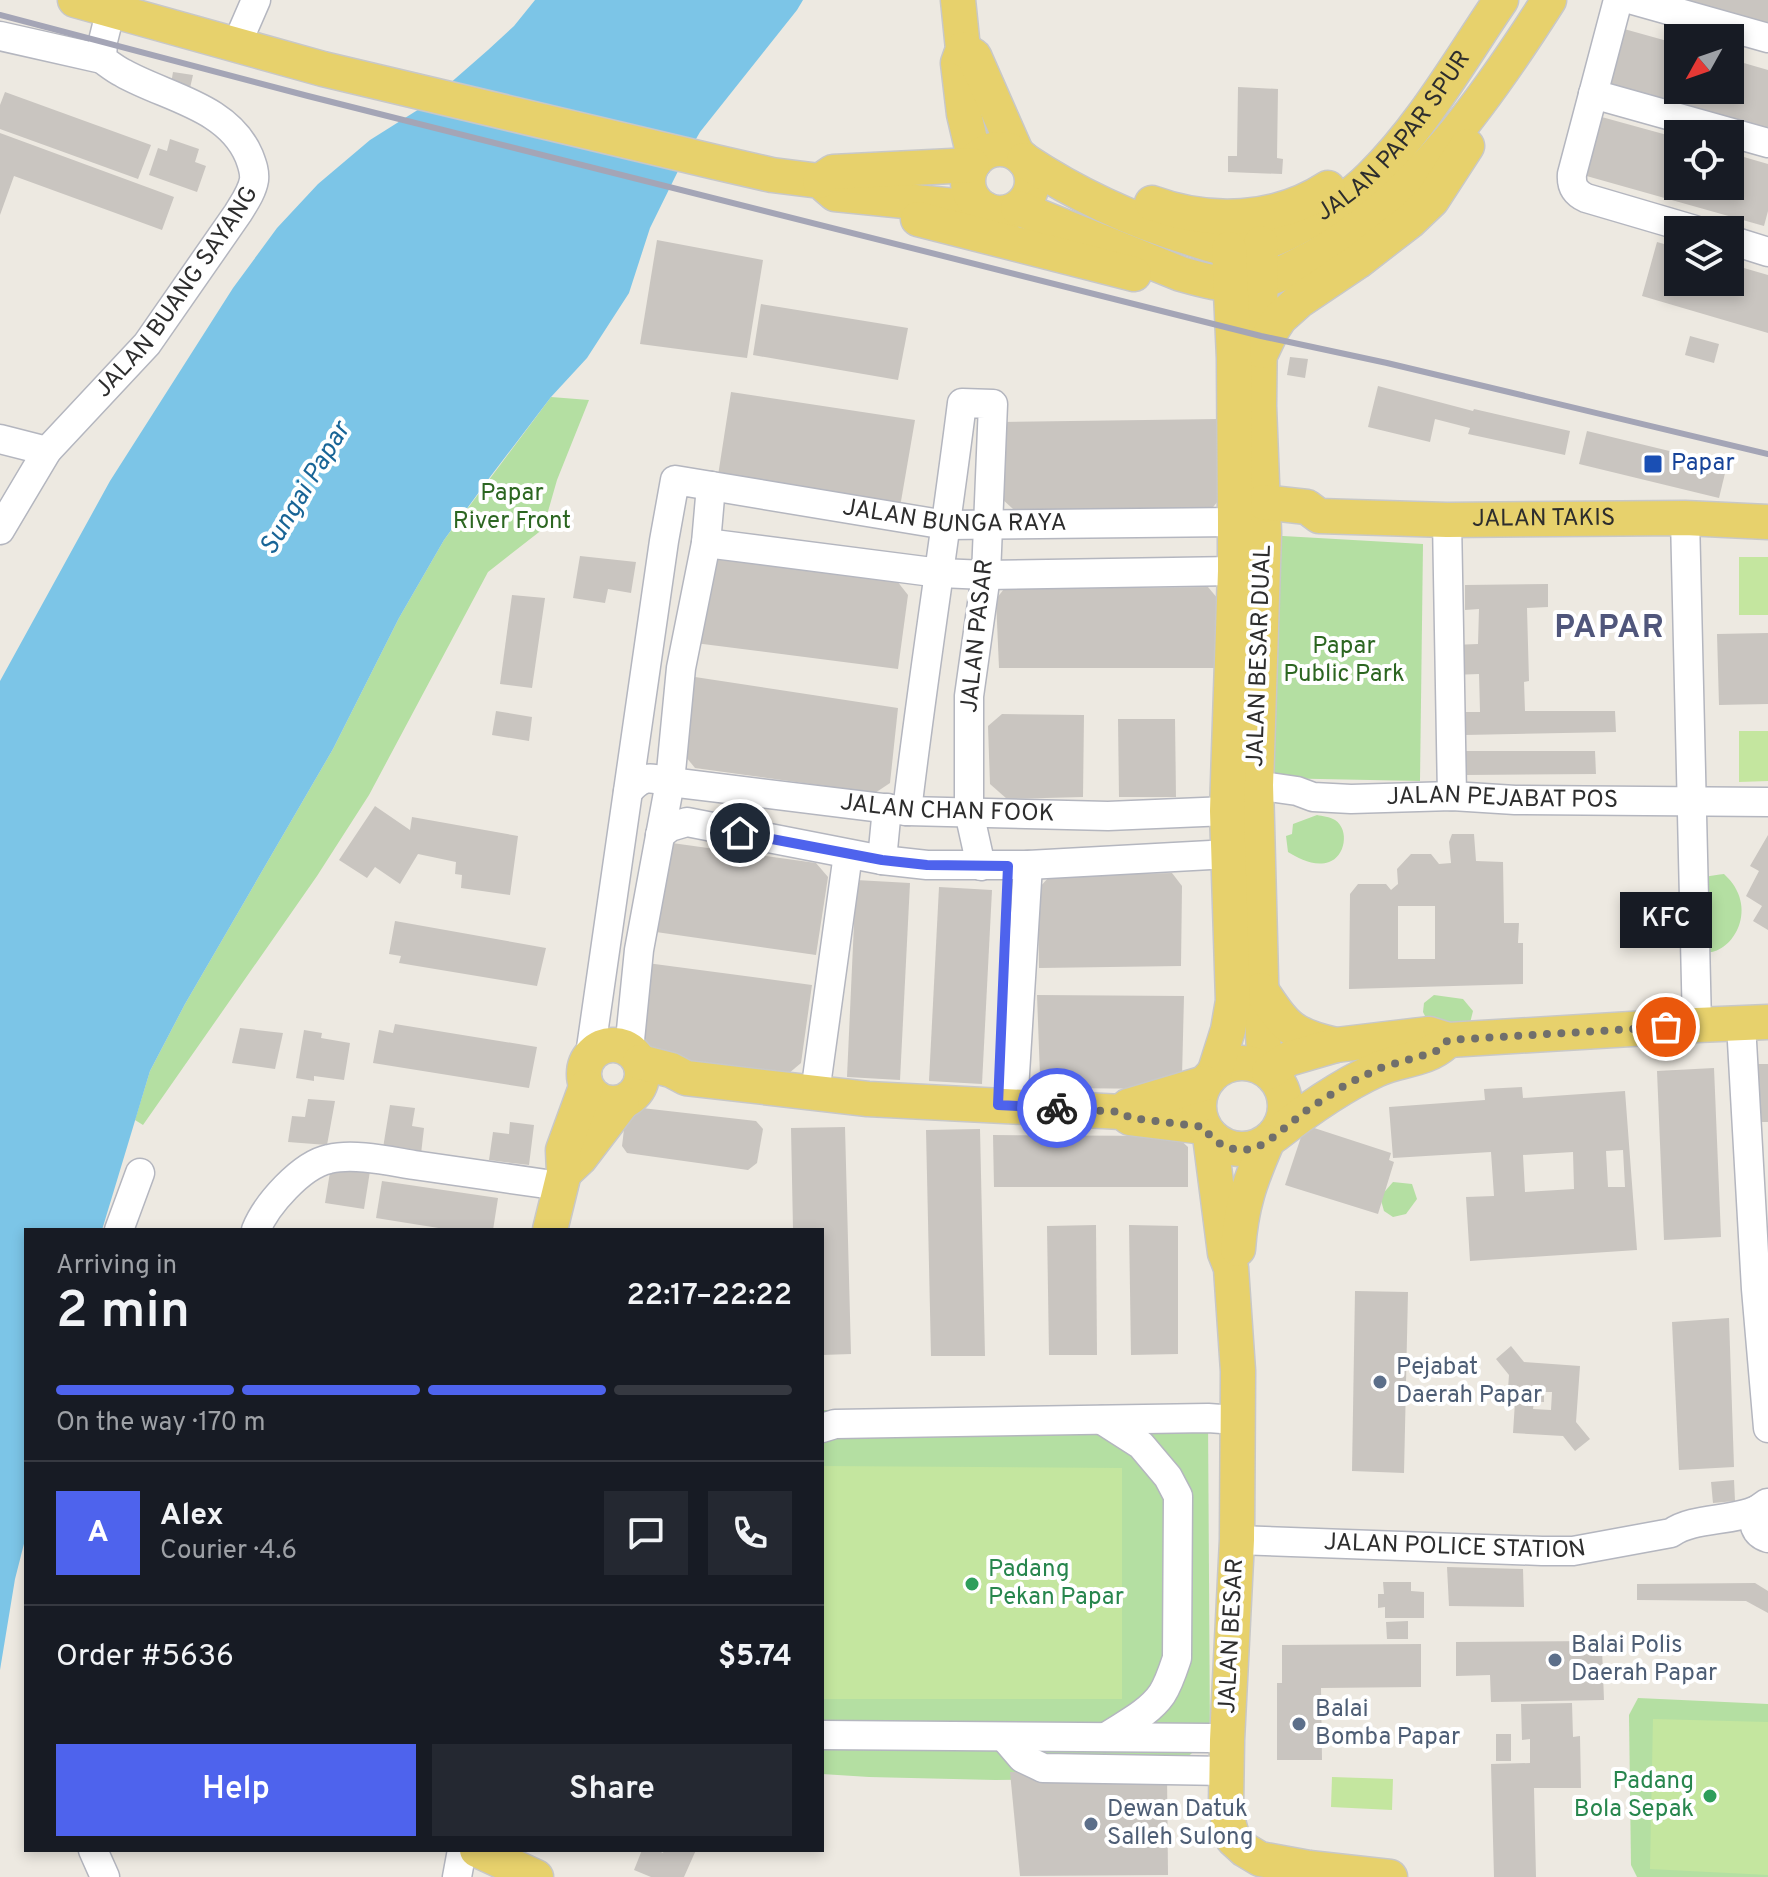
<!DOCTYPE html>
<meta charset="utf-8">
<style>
:root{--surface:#171b24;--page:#242831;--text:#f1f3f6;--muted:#9ea1a6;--line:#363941;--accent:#4e63ed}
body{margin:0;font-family:Overpass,sans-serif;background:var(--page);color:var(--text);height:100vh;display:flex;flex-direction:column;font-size:30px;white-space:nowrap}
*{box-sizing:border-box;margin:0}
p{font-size:26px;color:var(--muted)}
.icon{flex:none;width:44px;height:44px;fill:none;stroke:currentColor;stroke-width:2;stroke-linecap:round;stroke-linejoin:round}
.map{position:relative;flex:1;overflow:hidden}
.side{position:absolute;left:24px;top:1228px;width:800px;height:624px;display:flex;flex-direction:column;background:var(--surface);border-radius:0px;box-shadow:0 4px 12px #0003}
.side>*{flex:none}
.needle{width:52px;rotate:230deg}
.controls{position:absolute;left:1664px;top:24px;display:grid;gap:16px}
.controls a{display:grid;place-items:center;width:80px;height:80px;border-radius:0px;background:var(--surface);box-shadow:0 4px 12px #0003;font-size:40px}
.pin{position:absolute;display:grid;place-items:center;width:68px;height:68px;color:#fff;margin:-34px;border:4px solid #fff;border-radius:50%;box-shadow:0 2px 8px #0007}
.courier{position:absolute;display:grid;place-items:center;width:80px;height:80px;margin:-40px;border:6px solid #4e63ed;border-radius:50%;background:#fff;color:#222;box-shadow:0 2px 10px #0007}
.bubble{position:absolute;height:56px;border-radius:0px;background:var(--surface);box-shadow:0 4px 12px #0003;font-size:26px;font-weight:600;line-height:56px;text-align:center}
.overview em{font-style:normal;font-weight:600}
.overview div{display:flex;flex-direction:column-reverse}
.overview{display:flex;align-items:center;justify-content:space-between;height:136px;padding:0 32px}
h1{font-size:52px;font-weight:600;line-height:60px}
.bar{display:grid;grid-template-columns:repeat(4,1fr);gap:12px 8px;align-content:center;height:96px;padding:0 32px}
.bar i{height:10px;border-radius:6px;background:var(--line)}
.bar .active{background:var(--accent)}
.bar p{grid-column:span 4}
.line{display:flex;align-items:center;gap:20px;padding:0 32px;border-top:2px solid var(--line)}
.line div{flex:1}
.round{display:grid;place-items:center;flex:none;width:84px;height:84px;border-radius:0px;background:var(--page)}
.primary-button{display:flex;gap:16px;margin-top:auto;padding:16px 32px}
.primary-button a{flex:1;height:92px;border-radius:0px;background:var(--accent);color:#fff;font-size:32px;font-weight:600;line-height:92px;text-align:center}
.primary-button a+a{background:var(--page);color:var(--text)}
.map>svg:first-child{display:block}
</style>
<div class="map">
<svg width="1768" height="1877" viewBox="0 0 1768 1877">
<rect width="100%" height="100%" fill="#ede9e1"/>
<g fill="#b4dfa2">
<polygon points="551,397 589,400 557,480 543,529 488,572 369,795 317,876 143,1125 135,1120 150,1071 185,1004 333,749 399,618 444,540"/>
<polygon points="1266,535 1423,544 1420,781 1269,778"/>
<path d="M1317 815C1322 816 1330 817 1335 820 1350 830 1345 857 1329 862 1315 867 1299 859 1288 852L1286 836 1292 834 1293 824Z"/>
<path d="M1724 874C1768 914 1719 972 1692 946 1687 942 1679 932 1677 926 1672 914 1680 894 1688 885 1696 878 1713 875 1724 874Z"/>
<polygon points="1434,995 1463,999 1473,1011 1470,1023 1464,1029 1427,1020 1423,1012 1424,1003"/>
<polygon points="1393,1182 1412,1184 1417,1199 1406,1214 1393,1217 1384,1211 1380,1197"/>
<polygon points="822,1410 1208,1418 1210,1738 1161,1779 995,1780 869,1777 822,1774"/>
<polygon points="1638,1698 1768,1704 1768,1877 1637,1877 1631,1865 1629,1715"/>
</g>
<g fill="#c4e69f">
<rect x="1739" y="557" width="29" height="58"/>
<polygon points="1739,731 1768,731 1768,781 1739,782"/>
<polygon points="822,1466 1122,1468 1122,1699 822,1699"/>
<polygon points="1653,1719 1768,1722 1768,1875 1650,1869"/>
<polygon points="1332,1777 1393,1779 1392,1810 1331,1807"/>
</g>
<polygon fill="#7cc5e7" points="535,0 803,0 797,10 700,132 680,167 650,228 629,293 587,358 551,397 490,477 444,540 399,618 333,749 185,1004 150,1071 102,1230 26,1230 26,1536 15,1579 0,1670 0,681 110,481 233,288 277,228 318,184 370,140 424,106 488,50 514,26"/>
<g fill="#c9c5c0" fill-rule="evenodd">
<polygon points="1683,0 1768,0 1768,25"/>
<polygon points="1617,27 1678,44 1678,90 1730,90 1730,59 1768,70 1768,132 1602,83"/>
<polygon points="173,72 193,75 190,88 171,84"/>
<polygon points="1238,87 1278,89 1277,158 1283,159 1282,174 1228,172 1228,156 1237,156"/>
<polygon points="5,92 151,145 138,179 0,129 0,105"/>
<polygon points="1598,116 1678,138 1678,186 1730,186 1730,153 1768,164 1768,211 1764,226 1583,175"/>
<polygon points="0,133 174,197 162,230 14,176 0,215"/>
<polygon points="170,139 199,149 195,162 206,166 197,192 149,175 158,148 167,151"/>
<polygon points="657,240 763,260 747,358 640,344"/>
<polygon points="1657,242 1678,248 1678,282 1730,282 1730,264 1768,275 1768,333 1642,296"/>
<polygon points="761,304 908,328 898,380 753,355"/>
<polygon points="1690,336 1719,344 1714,363 1685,355"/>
<polygon points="1290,357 1308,359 1305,378 1287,375"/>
<polygon points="1378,386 1473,411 1474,409 1570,431 1565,455 1468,434 1470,428 1435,419 1430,442 1368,427"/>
<polygon points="731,392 915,420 900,507 717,482"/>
<polygon points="1219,419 1222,496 1210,511 1013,509 1001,498 1001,422"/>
<polygon points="1587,431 1727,465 1719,498 1579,464"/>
<polygon points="580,556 636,562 631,593 608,589 605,603 573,598"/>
<polygon points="721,558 897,581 908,595 898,669 695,643 707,567"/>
<polygon points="1548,584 1548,607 1527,608 1529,681 1524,682 1525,711 1615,711 1616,732 1465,735 1465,712 1480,712 1479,674 1452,675 1452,645 1478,644 1479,609 1465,610 1465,585"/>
<polygon points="1208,587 1218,599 1217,668 999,668 996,599 1004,589"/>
<polygon points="512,595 545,598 532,688 500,684"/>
<polygon points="1768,633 1768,704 1719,705 1717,634"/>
<polygon points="695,677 898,708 890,783 875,793 695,768 686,757"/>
<polygon points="496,711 532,717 529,741 492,735"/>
<polygon points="1002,714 1084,715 1083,797 1007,799 990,784 988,726"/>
<polygon points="1118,719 1175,719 1176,797 1119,797"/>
<polygon points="1465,751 1595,751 1596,774 1465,775"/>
<polygon points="375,806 410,830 412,817 518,836 510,895 461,888 462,875 455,874 456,862 418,854 400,884 375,867 367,878 339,860"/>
<path d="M1452 834H1474L1476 861 1503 862 1504 923H1519L1518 943H1523V984L1349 989 1350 894 1358 884H1386L1391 890 1398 884 1397 869 1411 854H1431L1439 864 1451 863 1449 842ZM1398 906H1435V959H1398Z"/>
<polygon points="1768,835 1768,930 1753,921 1762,906 1746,896 1759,871 1750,866"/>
<polygon points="672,843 816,863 828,877 816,955 649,931"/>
<polygon points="1172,873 1182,886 1181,966 1039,968 1038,889 1050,876"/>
<polygon points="856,880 910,883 900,1080 847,1077"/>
<polygon points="939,887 992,890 982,1084 929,1081"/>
<polygon points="395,921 546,948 537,986 399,963 401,956 389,954"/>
<polygon points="647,963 812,985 801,1063 788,1074 647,1055 637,1042"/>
<polygon points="1037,995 1184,996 1182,1077 1172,1089 1053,1088 1040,1076"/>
<polygon points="395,1024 537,1047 529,1088 373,1063 379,1030 393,1033"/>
<polygon points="240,1028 283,1033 275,1069 232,1063"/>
<polygon points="304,1030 322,1033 321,1038 350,1043 344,1080 314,1076 314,1081 296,1078"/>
<polygon points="1749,1064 1768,1064 1768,1122 1751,1122"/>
<polygon points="1714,1068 1721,1237 1664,1240 1657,1071"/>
<path d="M1522 1087 1523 1098 1625 1091 1637 1250 1470 1261 1466 1197 1494 1196 1491 1152 1393 1158 1389 1107 1485 1100 1484 1089ZM1623 1150 1625 1187H1608L1606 1151ZM1573 1152 1574 1189 1525 1192 1523 1155Z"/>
<polygon points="308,1099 335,1101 327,1145 288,1142 292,1116 305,1117"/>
<polygon points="390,1105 415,1108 412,1126 424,1128 421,1154 383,1148"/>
<polygon points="633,1107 756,1121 763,1129 757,1163 748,1170 627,1153 622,1146 626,1113"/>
<polygon points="510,1122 534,1125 529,1165 489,1160 493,1132 509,1134"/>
<polygon points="1305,1125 1391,1153 1389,1160 1394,1162 1378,1214 1285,1185"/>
<polygon points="845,1127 851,1354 822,1355 822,1230 793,1230 791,1128"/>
<polygon points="980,1129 985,1356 931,1356 926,1130"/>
<polygon points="993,1135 1176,1136 1188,1147 1188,1187 994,1187"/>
<polygon points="331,1166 370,1171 364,1209 325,1203"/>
<polygon points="382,1181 498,1198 493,1230 451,1230 376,1218"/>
<polygon points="1096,1225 1097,1355 1049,1355 1047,1226"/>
<polygon points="1129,1225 1178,1226 1178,1354 1131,1355"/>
<polygon points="1355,1291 1408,1292 1404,1473 1352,1471"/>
<polygon points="1729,1318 1734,1467 1679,1470 1672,1322"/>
<path d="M1511 1346 1524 1362 1580 1366 1576 1422 1590 1439 1575 1451 1563 1436 1513 1433 1515 1402H1507L1509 1375 1496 1359ZM1544 1392H1552L1551 1410 1533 1409 1534 1402H1544Z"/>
<polygon points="1734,1480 1735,1501 1713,1503 1711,1482"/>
<polygon points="1447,1567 1523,1569 1524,1607 1449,1606"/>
<polygon points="1383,1582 1411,1582 1411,1591 1424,1592 1424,1618 1385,1618 1385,1607 1378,1608 1378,1594 1384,1594"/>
<polygon points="1755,1583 1768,1591 1768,1613 1746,1601 1637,1600 1637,1584"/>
<polygon points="1408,1621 1408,1639 1387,1639 1386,1622"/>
<polygon points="1599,1641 1602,1648 1604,1700 1491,1702 1490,1675 1456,1676 1456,1642"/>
<polygon points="1421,1644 1421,1687 1321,1688 1322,1760 1277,1760 1277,1683 1282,1683 1282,1645"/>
<polygon points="1572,1703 1573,1737 1580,1736 1581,1788 1534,1788 1536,1877 1494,1877 1491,1764 1530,1763 1530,1739 1522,1740 1521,1704"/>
<rect x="1496" y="1734" width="15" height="27"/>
<polygon points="1010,1772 1167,1773 1168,1875 1020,1876"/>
<polygon points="642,1850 656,1850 663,1853 664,1850 696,1850 684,1877 651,1877 634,1870"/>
</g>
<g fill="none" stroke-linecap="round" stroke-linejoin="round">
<g stroke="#b4b6bf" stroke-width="31">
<g id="minor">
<path d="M1618 0 1572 174C1571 186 1575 193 1586 198L1695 230"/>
<polyline points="1633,0 1768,38"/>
<polyline points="0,36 102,59"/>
<polyline points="236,46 256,0"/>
<polyline points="1593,94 1768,143"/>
<polyline points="1730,240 1768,252"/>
<polyline points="0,439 47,451"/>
<polyline points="1685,518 1697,1025"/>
<polyline points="1447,520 1452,796"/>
<path id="s1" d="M0 530 47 451 147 344 238 213C244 203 252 192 254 180 255 171 252 164 249 156 228 106 165 97 123 73 115 69 109 64 102 59L103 41 111 9"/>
<polyline points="706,543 940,573 986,575 1235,571"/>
<path id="s2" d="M1256 785 1297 791 1313 797 1351 799 1452 796 1515 800 1768 802"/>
<path id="s3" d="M628 792C642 775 649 777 670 782L907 811 1108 816 1227 811"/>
<path d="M907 811C923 675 945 539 962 403L993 404 986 575 969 696V812L981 866"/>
<polyline points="660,835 670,827 687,822 882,860 927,865 1028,865 1229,854"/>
<polyline points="882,860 887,808"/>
<polyline points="1741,1024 1756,1289 1768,1428"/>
<polyline points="629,1050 639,950 670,782 681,668 706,543 711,486"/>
<path id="s4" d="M590 1055 664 541 675 480 946 525 1235 522"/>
<polyline points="815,1093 848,854"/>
<polyline points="1013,1106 1028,865"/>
<polyline points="119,1230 140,1173"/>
<path d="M256 1230C266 1205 301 1165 329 1159 354 1153 389 1161 414 1165 463 1172 511 1179 560 1186"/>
<path d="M1102 1420 1141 1445 1168 1477 1178 1496 1177 1658C1173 1670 1169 1683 1162 1694 1149 1713 1124 1725 1106 1737"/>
<polyline points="822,1428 835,1424 1208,1418 1236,1420"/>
<path d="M1767 1503 1757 1510C1751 1523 1755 1534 1768 1538"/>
<path id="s5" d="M1237 1540 1542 1551H1573L1671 1533C1693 1517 1730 1522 1757 1510"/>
<polyline points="822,1735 1210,1738 1227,1740"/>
<polyline points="1004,1737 1022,1758 1043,1768 1227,1771"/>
<polyline points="93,1850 105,1877"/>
<polyline points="457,1877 462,1850"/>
</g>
</g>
<g stroke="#c8c8c8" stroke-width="37">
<g id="major">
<polyline points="75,0 323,69 715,162 772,175 820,181 835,194 985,209"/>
<polyline points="958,0 963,49 958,63 964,114 975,161"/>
<polyline points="963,49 974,56 1017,154"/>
<circle cx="1000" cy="181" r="32"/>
<path id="s6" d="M1024 160C1075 194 1131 220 1190 238 1203 242 1218 248 1231 249 1255 249 1280 237 1300 226 1326 213 1350 198 1371 177 1423 126 1460 60 1501 0"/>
<polyline points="820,181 833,172 972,165"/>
<path d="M1152 203C1209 224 1276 222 1328 188"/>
<path d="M1018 208 1181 274C1202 280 1224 286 1246 284 1270 281 1293 268 1314 257 1415 201 1488 96 1549 0"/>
<polyline points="918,219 1134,274"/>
<polyline points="1261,243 1259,406 1264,533 1256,785 1262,1017 1265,1069"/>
<polyline points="1262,351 1272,330 1280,318 1299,301 1357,262 1410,221 1432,200 1467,146"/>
<path id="s7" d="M1263 502 1307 507 1319 516 1447 520 1685 518 1768 522"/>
<path d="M1261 990C1286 1027 1291 1035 1336 1045"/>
<circle cx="613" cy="1074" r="29"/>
<polyline points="640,1062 671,1070 686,1078 868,1099 1122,1112 1130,1118 1204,1127"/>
<circle cx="1242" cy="1106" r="43"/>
<polyline points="1215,1071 1228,1030 1233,1001 1227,811 1235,571 1235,522 1234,358 1229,249"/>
<polyline points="1269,1072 1288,1059 1336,1045 1429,1034 1448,1040 1697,1025 1768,1022"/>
<polyline points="1122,1112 1128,1106 1205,1083"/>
<path d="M1275 1135C1307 1110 1339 1087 1376 1070 1399 1059 1425 1061 1445 1043"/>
<polyline points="1210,1136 1225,1253 1231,1268 1238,1371 1237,1540 1227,1740 1226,1805 1229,1825 1233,1839 1245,1850 1260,1859 1309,1868 1390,1877"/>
<polyline points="564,1173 580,1158 622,1103"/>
<polyline points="550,1230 564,1173 563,1150 586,1087"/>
<path d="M1238 1249C1241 1206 1250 1181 1267 1142"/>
<polyline points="477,1850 536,1877"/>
</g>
</g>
<use href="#minor" stroke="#fff" stroke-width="28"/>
<use href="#major" stroke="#e7d16c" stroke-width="34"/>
<polyline stroke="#a4a5b6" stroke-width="6" points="0,15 308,96 1261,336 1387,363 1768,454"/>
</g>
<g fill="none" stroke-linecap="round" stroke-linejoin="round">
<polyline stroke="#706f6c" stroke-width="8" stroke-dasharray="0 14.4" points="1057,1108 1122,1112 1130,1118 1204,1127 1210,1136 1223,1146 1238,1150 1253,1149 1267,1142 1307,1110 1347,1084 1380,1068 1435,1052 1448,1040 1666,1027"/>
<polyline stroke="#4e63ed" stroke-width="10" points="740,833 882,860 927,865 1008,866 998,1105 1057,1108"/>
</g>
<rect fill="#1a4fb4" stroke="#fff" stroke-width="3" x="1643" y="454" width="20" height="20" rx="4"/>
<g fill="#5c6f8a" stroke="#fff" stroke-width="3">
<circle cx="1380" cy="1382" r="8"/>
<circle cx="1555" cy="1660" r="8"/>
<circle cx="1299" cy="1724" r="8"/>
<circle cx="1091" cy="1824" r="8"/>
</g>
<g fill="#2e9e5b" stroke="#fff" stroke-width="3">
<circle cx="972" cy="1584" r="8"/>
<circle cx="1710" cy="1796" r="8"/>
</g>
<g text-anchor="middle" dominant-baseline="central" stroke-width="8" stroke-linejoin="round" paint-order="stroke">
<g font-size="24" fill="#2d2d2d" stroke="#fff">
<text stroke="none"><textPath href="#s6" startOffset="432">JALAN PAPAR SPUR</textPath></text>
<text stroke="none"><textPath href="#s1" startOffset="298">JALAN BUANG SAYANG</textPath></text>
<text stroke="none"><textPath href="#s4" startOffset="864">JALAN BUNGA RAYA</textPath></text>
<text stroke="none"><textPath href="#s7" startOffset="284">JALAN TAKIS</textPath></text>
<text transform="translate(978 636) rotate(-84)">JALAN PASAR</text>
<text transform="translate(1260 656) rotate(-88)">JALAN BESAR DUAL</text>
<text stroke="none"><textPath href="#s2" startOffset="248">JALAN PEJABAT POS</textPath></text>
<text stroke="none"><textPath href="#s3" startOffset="326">JALAN CHAN FOOK</textPath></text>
<text stroke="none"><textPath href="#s5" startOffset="218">JALAN POLICE STATION</textPath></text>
<text transform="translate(1232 1636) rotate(-87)">JALAN BESAR</text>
</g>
<g font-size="24" fill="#164399" stroke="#fff" text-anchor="start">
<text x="1671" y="464">Papar</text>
</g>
<g font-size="24" fill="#2c6621" stroke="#fff">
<text x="512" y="494">Papar<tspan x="512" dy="28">River Front</tspan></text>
<text x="1344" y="647">Papar<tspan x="1344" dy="28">Public Park</tspan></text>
</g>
<g font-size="24" fill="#4e5e75" stroke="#fff" text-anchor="start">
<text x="1396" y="1368">Pejabat<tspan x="1396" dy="28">Daerah Papar</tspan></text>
<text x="1571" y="1646">Balai Polis<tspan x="1571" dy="28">Daerah Papar</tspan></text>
<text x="1315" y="1710">Balai<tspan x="1315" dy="28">Bomba Papar</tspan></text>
<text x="1107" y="1810">Dewan Datuk<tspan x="1107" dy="28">Salleh Sulong</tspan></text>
</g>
<g font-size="24" fill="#27864d" stroke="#fff" text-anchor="start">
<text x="988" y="1570">Padang<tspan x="988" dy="28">Pekan Papar</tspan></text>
<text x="1694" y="1782" text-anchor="end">Padang<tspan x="1694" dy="28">Bola Sepak</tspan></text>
</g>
<g font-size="26" font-style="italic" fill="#186496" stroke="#fff">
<text transform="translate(306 489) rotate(-59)">Sungai Papar</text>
</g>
<g font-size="32" font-weight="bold" letter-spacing="2" fill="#50567b" stroke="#fff">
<text x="1610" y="629">PAPAR</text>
</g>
</g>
</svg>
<div class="controls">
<a><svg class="needle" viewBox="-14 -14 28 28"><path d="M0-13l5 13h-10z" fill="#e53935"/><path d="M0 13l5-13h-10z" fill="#9ea1a6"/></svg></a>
<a><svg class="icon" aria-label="locate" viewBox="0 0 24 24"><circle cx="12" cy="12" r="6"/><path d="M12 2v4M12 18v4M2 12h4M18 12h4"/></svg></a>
<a><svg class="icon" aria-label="layers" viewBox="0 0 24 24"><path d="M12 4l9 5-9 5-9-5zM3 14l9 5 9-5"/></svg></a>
</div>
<div class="pin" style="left:1666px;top:1027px;background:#ea580c"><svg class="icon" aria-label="bag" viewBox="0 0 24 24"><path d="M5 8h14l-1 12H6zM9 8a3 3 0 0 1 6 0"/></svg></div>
<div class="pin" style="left:740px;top:833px;background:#1f2937"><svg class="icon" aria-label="home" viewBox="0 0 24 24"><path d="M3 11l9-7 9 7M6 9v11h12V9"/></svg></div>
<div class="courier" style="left:1057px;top:1108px"><svg class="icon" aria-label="bike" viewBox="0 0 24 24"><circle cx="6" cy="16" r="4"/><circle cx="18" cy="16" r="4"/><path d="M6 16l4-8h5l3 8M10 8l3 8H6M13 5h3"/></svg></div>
<div class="bubble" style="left:1620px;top:892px;width:92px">KFC</div>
<section class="side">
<div class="overview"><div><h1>2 min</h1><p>Arriving in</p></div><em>22:17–22:22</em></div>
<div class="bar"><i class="active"></i><i class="active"></i><i class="active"></i><i></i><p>On the way · 170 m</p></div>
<div class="line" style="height:144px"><b class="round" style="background:var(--accent);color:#fff">A</b><div><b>Alex</b><p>Courier · 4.6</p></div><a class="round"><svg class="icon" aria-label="chat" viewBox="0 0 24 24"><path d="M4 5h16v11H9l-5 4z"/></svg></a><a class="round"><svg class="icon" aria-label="phone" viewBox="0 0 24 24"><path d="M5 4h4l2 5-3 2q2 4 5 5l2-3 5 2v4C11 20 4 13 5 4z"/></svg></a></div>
<div class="line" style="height:104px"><div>Order #5636</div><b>$5.74</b></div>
<div class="primary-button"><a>Help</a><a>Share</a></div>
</section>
</div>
